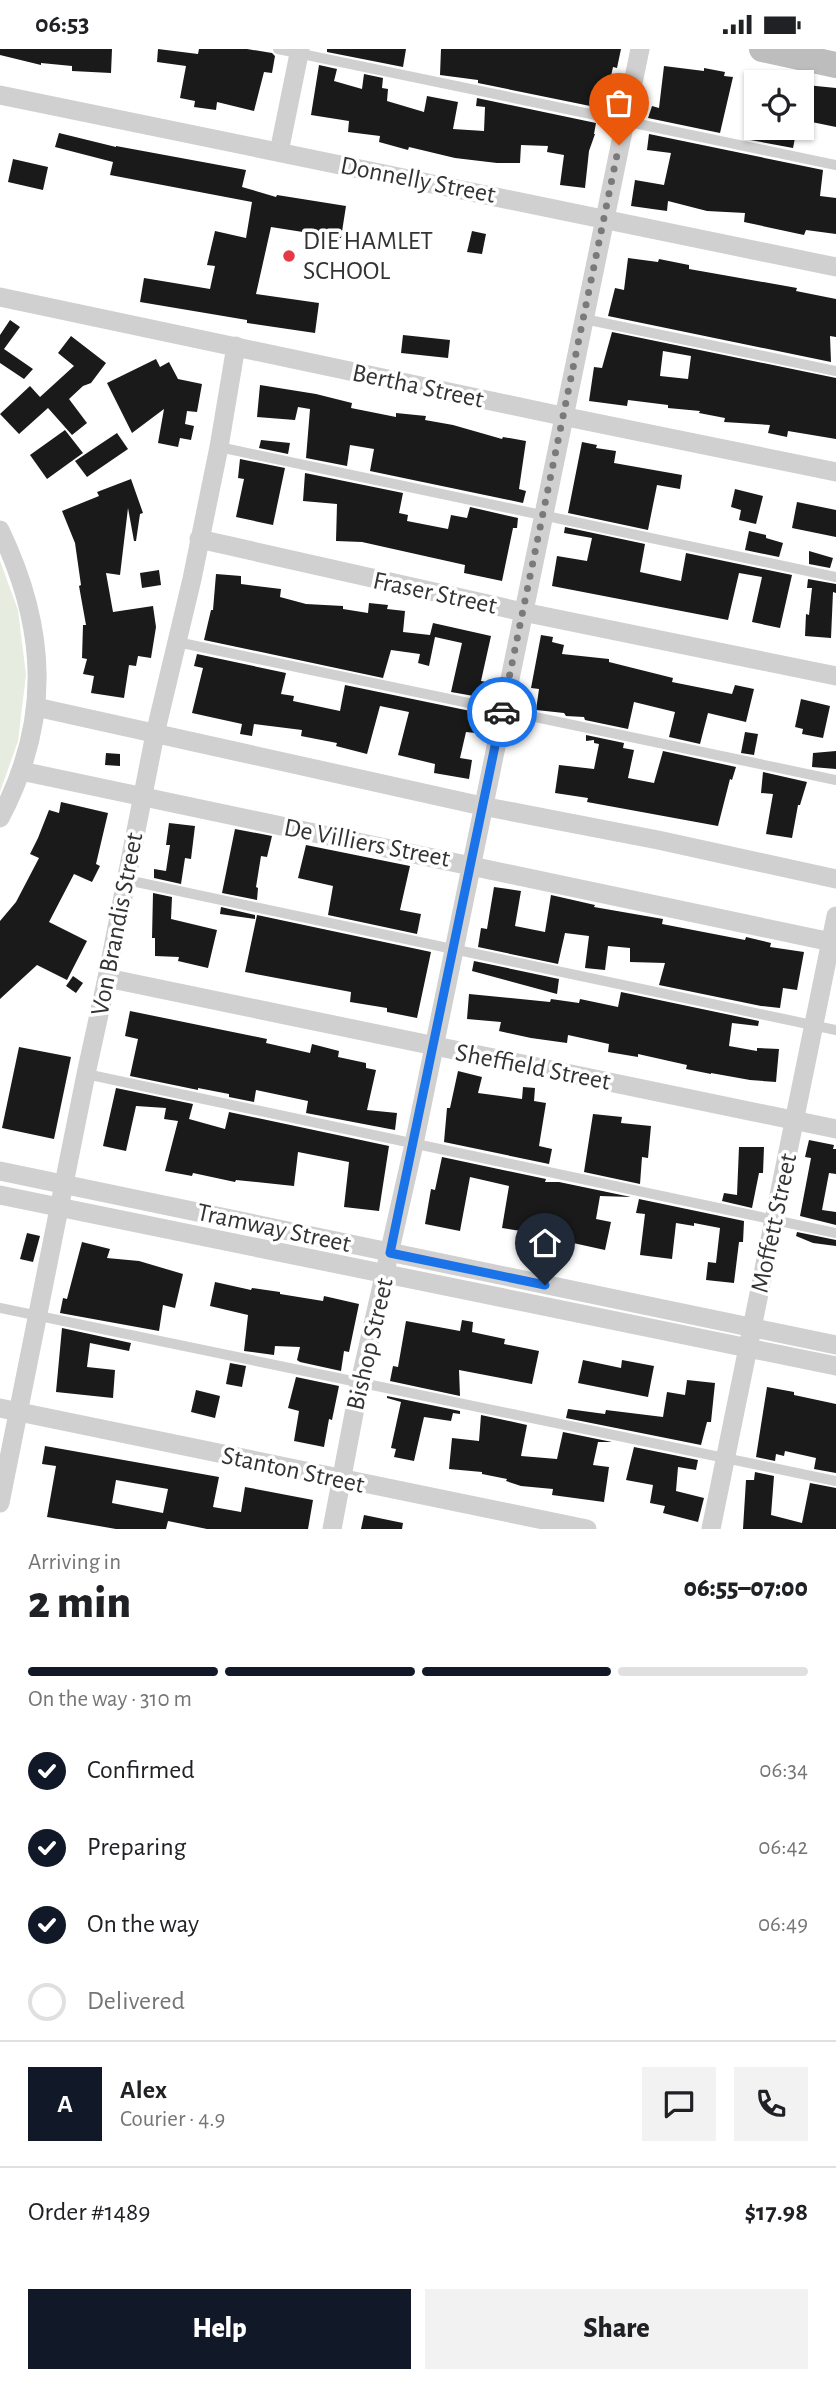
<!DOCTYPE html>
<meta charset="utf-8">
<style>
:root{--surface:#fff;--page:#f2f2f2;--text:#202124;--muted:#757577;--line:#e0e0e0;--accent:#111827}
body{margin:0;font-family:"Alegreya Sans",sans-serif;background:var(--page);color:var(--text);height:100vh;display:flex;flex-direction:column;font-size:26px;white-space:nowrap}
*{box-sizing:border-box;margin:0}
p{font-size:23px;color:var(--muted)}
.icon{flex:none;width:38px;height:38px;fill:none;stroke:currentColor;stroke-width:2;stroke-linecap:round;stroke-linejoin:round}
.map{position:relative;height:1480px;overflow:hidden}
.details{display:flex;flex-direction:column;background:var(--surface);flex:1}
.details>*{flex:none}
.fabs{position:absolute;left:744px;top:21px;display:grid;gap:14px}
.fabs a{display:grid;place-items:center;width:70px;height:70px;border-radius:0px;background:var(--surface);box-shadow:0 2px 5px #0004;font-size:35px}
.pin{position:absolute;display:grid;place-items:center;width:60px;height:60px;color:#fff;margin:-72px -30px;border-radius:50% 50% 50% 0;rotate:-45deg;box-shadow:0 0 7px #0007}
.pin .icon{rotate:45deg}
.courier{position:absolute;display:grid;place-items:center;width:70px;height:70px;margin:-35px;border:5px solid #1a73e8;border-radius:50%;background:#fff;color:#222;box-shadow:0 2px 9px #0007}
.summary em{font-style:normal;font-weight:800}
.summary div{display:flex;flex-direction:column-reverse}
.summary{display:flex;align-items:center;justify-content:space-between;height:119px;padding:0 28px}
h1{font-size:46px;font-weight:800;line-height:52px}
.bar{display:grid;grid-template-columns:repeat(4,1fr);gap:10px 7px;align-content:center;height:84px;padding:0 28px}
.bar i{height:9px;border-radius:5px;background:var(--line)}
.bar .active{background:var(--accent)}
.bar p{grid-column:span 4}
.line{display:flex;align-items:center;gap:18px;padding:0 28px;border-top:2px solid var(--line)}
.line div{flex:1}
.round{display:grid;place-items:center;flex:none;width:74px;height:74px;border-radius:0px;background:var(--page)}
ol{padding:0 28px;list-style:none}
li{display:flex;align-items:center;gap:21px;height:77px}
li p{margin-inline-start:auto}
li .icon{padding:7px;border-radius:50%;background:var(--accent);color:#fff;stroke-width:4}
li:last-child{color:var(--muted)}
li i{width:38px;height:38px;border:4px solid var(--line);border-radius:50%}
.button{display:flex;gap:14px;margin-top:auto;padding:14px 28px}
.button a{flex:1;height:80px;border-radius:0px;background:var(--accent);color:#fff;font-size:28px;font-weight:800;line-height:80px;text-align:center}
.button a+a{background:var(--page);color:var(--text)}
.status{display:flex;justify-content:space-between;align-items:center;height:49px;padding:0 35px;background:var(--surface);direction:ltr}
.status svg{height:19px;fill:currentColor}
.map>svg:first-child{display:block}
</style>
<div class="status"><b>06:53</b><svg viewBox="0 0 49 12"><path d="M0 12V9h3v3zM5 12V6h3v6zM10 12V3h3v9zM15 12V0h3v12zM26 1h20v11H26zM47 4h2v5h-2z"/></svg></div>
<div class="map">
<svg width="836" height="1480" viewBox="0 0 836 1480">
<rect width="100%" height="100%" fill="#fff"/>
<polygon fill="#e6ecdf" points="0,512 18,561 26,626 18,692 0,743"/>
<g fill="#1a1a1a" fill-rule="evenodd">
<polygon points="0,0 112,0 111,24 72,22 72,17 41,14 41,16 0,6"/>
<polygon points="158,0 198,5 199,0 247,0 272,4 275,7 272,24 264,23 254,62 217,53 216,61 194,58 195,52 180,49 186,17 157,13"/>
<polygon points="327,0 406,0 403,18 327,3"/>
<polygon points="441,0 621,0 617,19 613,18 608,41 604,41 600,59 478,34 478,31 440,26"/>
<polygon points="319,16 337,20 334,32 362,40 364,25 383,29 382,39 388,40 387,52 424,63 427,47 458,53 453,80 484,82 485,58 476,57 477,49 596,74 594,85 595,85 589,102 585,139 560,136 564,106 547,103 548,97 521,96 520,114 497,114 455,109 409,98 408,101 379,93 380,87 348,83 349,72 311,66"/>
<polygon points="664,17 704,22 704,19 725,23 724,27 733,28 720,84 648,69 652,57 659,59"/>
<polygon points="806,36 836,39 836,78 802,71"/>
<polygon points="746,79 797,79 793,99 745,90"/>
<polygon points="59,84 116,98 116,97 246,121 242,138 276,148 277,146 346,157 341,189 271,178 256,245 319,254 315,284 247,274 247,271 140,253 144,229 210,240 215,217 207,216 215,182 246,189 252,153 110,126 113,113 55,98"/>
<polygon points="649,85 823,121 820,147 836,149 836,185 806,181 804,186 744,173 745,164 707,162 668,152 667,162 631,157 635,131 664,136 671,104 647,101"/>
<polygon points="13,110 48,118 43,141 8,133"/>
<polygon points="472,182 486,185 482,205 467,203"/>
<polygon points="628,209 658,213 659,210 689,216 689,220 797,239 796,242 836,250 836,288 830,287 831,313 608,267 615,239 624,241"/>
<polygon points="10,271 20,278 4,300 33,320 24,330 0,314 0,286"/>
<path d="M612 283 836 329V390L788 382 787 388 768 384 770 376 724 373 725 369 699 364 700 362 668 359V356L628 351 627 357 589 352 594 318 602 319ZM663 302 691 307 688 330 660 327Z"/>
<polygon points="403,286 450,291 448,309 401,304"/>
<polygon points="71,287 106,314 91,334 83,337 69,350 87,374 72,386 48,359 19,385 0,365 30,337 40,348 74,317 58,304"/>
<polygon points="156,310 160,318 169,313 178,330 202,335 197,363 187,362 185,375 194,377 191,391 180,389 178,398 158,394 164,360 132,384 107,334"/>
<polygon points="260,336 316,345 352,354 351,359 396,368 396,364 426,367 425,371 453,376 502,390 503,388 526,392 519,440 526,442 523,454 370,422 374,400 350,396 347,417 306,409 310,360 298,358 295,371 257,368"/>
<polygon points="65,381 83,404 47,430 30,406"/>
<polygon points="117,384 128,400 87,428 75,412"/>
<polygon points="261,391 290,394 288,405 259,399"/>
<polygon points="582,393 597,396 596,399 616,402 614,414 682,426 680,440 657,436 648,481 568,464"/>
<polygon points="240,410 285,419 273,476 236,468 244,430 238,429"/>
<polygon points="305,424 403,444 399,464 408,466 407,472 448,480 451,466 467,469 470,458 518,469 517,479 513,479 502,532 464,524 465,516 362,493 336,492 337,455 303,452"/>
<polygon points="131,430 143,464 140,465 136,492 134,492 128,459 120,526 106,524 113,563 153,557 156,578 151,609 138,607 136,617 129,616 124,649 91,644 94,627 83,625 87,610 82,609 83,576 86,576 79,537 81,536 75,494 62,462 99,447 97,443"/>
<polygon points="735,440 763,447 756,475 739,471 741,461 731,458"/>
<polygon points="797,453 836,461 836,488 792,479"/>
<polygon points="565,478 645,495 640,523 681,532 686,504 792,526 780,579 752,573 762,528 739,524 728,571 552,537 557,507 587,512 592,489 564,484"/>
<polygon points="749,482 766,486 766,489 783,494 779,508 745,501"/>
<polygon points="809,502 833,509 830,519 809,515"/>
<polygon points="159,521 161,536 142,539 140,524"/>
<polygon points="216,525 241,527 241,535 281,540 280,548 306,555 343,557 343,560 368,564 369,554 388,556 387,560 405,562 403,583 430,586 433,574 491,587 481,632 487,633 485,649 451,643 462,594 435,588 429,617 418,614 420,605 391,601 383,629 204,591 211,561 213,561"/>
<polygon points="808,530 836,535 836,544 833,543 831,589 805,587 806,565 809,566 812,539 807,539"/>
<polygon points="541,586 553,588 552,593 564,596 562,605 609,610 609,613 673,629 672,633 732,645 735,636 754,640 746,673 708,664 700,695 669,688 675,663 634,653 628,680 585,671 584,668 566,667 564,664 536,661 539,640 531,639"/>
<polygon points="197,605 286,624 281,645 294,647 293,652 340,662 345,636 480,664 476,684 466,683 460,709 472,711 469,730 434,724 435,715 398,706 409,663 380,657 367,705 336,697 337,694 301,687 302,681 254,675 252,687 240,685 242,675 192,664 203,619 194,617"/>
<polygon points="801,650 830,657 823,689 802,685 803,680 795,678"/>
<polygon points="745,683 758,685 754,706 741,704"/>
<polygon points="586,686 624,694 623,699 634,701 628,729 654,734 663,702 736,718 732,731 730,730 718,777 587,753 588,749 555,744 559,716 594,720 599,695 594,694 594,691 586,692"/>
<polygon points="836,702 836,720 812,718 813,704"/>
<polygon points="106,704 120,705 120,717 105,716"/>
<polygon points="763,723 807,733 800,756 798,756 792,789 766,785 773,745 761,744"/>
<polygon points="61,753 108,764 96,815 100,817 92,833 74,825 49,873 87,892 67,931 37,916 0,950 0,872 16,853 39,809 30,805 38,789 49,761 59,764"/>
<polygon points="169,774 195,777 191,810 185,809 181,835 154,829 154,820 166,822 170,796 166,796"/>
<polygon points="235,780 272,787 267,808 261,807 256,838 258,839 257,851 222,844"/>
<polygon points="306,796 410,817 400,861 421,865 417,885 328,866 333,837 298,829"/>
<polygon points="494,838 521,842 515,877 545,883 551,846 595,856 594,858 663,870 662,875 745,891 746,888 771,894 770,898 804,903 797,941 783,939 780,959 761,957 659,936 665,914 630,913 630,899 608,897 605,921 585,919 589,887 565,884 558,915 478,898 481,879 487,880"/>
<polygon points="153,844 172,848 171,870 217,881 208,919 178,912 179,908 155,907 155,889 152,889"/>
<polygon points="221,858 255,866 255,870 220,865"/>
<polygon points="257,866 431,903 417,969 387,963 387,959 350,953 351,943 245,923"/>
<polygon points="474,912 559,930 557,945 472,922"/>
<polygon points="73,927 83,934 76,944 66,937"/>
<polygon points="621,943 759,972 758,977 732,974 729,997 757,1002 757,999 779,1000 776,1033 750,1031 711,1024 711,1025 686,1020 687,1016 638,1005 638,1008 608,1003 609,995 568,986 567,994 531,989 499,982 501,973 467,970 469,945 550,953 551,950 579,954 580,950 618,958"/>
<polygon points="130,962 267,990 266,994 310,1004 312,995 339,1002 338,1008 366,1014 366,1019 376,1021 367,1061 397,1064 395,1081 306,1064 308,1052 256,1041 254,1053 229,1048 229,1045 198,1039 198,1041 130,1027 138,990 125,987"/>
<polygon points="19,998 71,1008 54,1090 2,1079"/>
<polygon points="458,1022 482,1028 478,1044 522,1050 523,1038 535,1039 534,1052 546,1054 539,1097 552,1100 549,1115 444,1093 447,1059 450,1059"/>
<polygon points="116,1039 193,1055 189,1070 225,1080 229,1063 389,1097 379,1162 344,1158 349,1113 298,1103 294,1137 236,1131 235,1133 193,1124 192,1127 165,1122 178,1072 164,1070 166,1059 136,1057 126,1102 103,1097"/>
<polygon points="593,1065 622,1068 621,1074 651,1077 648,1109 642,1108 640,1135 584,1123"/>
<polygon points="809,1091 834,1096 833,1100 836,1100 836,1125 829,1124 822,1161 836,1163 836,1176 800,1167 811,1109 805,1108"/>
<polygon points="739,1098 764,1098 763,1124 759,1124 752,1159 722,1152 724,1144 737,1146"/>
<polygon points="442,1108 546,1130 545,1133 559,1133 631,1148 600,1147 596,1170 611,1173 605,1201 564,1192 562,1204 550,1202 553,1187 502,1179 509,1137 470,1128 460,1182 425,1175 431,1140 435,1141"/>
<polygon points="639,1150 744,1172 743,1193 739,1193 734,1234 706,1231 708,1213 716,1214 720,1179 694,1174 694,1177 676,1174 672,1210 640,1206 645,1165 636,1164"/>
<polygon points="797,1183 836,1191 836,1197 813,1194 796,1187"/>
<polygon points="27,1184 40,1187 33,1213 20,1210"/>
<polygon points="82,1193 110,1200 107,1209 139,1212 183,1225 175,1259 163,1256 159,1282 60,1264 63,1249 67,1250"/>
<polygon points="215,1233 251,1241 252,1239 280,1243 280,1245 323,1252 324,1247 359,1255 349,1303 344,1302 341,1322 300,1313 297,1311 300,1298 275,1297 274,1306 244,1302 248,1266 210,1257"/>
<polygon points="462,1271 473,1273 472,1283 505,1290 504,1295 539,1302 532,1335 459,1321 460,1347 390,1332 393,1317 398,1318 406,1272 460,1282"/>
<polygon points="62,1279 131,1294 129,1302 90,1294 87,1318 115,1321 113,1349 56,1343"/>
<polygon points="583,1311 621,1319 622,1311 654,1317 648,1348 578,1334"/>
<polygon points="230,1314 246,1317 242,1338 226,1335"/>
<polygon points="296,1328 339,1337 332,1371 329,1370 324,1398 294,1392 299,1362 288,1359"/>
<polygon points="687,1331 715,1334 711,1373 707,1373 701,1396 566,1369 568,1360 605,1365 606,1361 663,1368 667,1343 685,1346"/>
<polygon points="767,1338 794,1343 794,1346 836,1355 836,1424 814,1420 816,1409 785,1402 784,1407 776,1405 775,1412 756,1408"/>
<polygon points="196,1341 220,1347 215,1369 191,1363"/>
<polygon points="387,1347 460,1362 460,1365 453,1364 451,1372 424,1368 414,1412 394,1408 396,1400 391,1399 401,1353 387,1349"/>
<polygon points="481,1366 527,1376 521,1407 557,1410 563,1383 612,1393 598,1393 593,1416 609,1418 604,1453 552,1446 553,1440 521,1437 506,1432 507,1430 482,1425 482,1423 449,1420 452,1389 479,1392"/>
<path d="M45 1397 219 1428 213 1458 241 1463 245 1438 313 1451 308 1480H207L168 1472 166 1480H116L47 1468 56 1417 42 1415ZM116 1431 168 1440 163 1464 112 1454Z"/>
<polygon points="634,1398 698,1411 696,1421 678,1418 676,1442 704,1449 698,1473 663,1464 665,1457 650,1454 653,1436 626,1431"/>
<polygon points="755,1423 774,1427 771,1466 802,1474 810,1434 836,1439 836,1480 743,1480 746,1431 754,1431"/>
<polygon points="364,1466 403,1474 402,1480 361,1480"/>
</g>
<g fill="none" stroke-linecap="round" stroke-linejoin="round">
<g stroke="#d0d0d0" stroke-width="10">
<polyline points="278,0 836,116"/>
<polyline points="584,270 836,322"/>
<polyline points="219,398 836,528"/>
<polyline points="177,593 836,731"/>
<polyline points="127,831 836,981"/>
<polyline points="86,1025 836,1184"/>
<polyline points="0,1259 836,1432"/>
</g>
<g stroke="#d0d0d0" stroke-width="19">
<polyline points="0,46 836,218"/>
<polyline points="279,103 300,0"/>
<polyline points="0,248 562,367 836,423"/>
<path d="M0 481C47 579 52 671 0 769"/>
<polyline points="199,490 523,563 836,627"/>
<polyline points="36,658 482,757 658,791 836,830"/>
<polyline points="21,722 836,894"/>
<polyline points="107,929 836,1080"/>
<polyline points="0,1122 836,1296"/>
<polyline points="0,1146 836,1317"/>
<polyline points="0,1359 587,1480"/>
<polyline points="0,1454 86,1025 107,929 155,685 192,530 219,398 236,297"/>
<polyline points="332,1480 360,1333 414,1095 640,0"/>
<polyline points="711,1480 836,867"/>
</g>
<polyline stroke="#bdbdbd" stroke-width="26" points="762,0 836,16"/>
</g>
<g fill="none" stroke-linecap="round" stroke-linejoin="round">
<polyline stroke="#7a7a7a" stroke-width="7" stroke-dasharray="0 12.6" points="502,663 619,96"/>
<polyline stroke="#1a73e8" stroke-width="9" points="502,663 390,1204 545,1236"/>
</g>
<circle fill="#e63946" stroke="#fff" stroke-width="2.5" cx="289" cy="207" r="7"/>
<g text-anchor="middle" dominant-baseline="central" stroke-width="7" stroke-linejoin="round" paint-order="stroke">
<g font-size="26" fill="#333" stroke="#fff">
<text transform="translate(418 131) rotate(11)">Donnelly Street</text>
<text transform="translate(418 337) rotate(12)">Bertha Street</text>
<text transform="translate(435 544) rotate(12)">Fraser Street</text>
<text transform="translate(367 794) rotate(11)">De Villiers Street</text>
<text transform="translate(117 875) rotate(-79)">Von Brandis Street</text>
<text transform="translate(533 1018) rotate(11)">Sheffield Street</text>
<text transform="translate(774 1174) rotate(-78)">Moffett Street</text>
<text transform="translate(274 1179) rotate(12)">Tramway Street</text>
<text transform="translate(370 1295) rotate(-77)">Bishop Street</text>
<text transform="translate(293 1421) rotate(12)">Stanton Street</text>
</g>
<g font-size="26" fill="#333" stroke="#fff" text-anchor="start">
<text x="303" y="192">DIE HAMLET<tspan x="303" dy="30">SCHOOL</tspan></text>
</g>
</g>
</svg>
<div class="fabs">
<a><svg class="icon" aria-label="locate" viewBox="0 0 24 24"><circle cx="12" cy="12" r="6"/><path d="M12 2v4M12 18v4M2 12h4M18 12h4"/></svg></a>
</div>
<div class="pin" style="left:619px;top:96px;background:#ea580c"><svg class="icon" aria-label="bag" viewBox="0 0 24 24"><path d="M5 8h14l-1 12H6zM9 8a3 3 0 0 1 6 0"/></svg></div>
<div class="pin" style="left:545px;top:1236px;background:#1f2937"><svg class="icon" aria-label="home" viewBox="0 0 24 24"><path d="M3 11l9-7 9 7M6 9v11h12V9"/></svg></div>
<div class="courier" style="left:502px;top:663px"><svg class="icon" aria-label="car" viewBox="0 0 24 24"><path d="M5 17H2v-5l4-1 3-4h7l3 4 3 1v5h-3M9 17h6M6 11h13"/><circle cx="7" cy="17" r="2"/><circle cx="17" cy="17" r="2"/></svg></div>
</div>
<section class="details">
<div class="summary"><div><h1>2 min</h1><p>Arriving in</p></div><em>06:55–07:00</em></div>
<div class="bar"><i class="active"></i><i class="active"></i><i class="active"></i><i></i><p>On the way · 310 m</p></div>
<ol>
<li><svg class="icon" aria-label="check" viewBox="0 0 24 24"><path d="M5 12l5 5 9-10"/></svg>Confirmed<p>06:34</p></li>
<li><svg class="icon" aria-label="check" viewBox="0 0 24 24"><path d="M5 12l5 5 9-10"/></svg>Preparing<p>06:42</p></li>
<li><svg class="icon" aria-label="check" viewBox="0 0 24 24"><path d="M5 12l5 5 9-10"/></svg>On the way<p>06:49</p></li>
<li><i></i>Delivered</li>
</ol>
<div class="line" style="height:126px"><b class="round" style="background:var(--accent);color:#fff">A</b><div><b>Alex</b><p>Courier · 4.9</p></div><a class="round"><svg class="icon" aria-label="chat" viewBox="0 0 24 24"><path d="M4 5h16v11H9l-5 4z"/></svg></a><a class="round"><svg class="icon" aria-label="phone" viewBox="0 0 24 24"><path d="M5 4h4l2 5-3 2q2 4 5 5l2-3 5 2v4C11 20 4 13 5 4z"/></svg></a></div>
<div class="line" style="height:91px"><div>Order #1489</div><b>$17.98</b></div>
<div class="button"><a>Help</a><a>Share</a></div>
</section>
